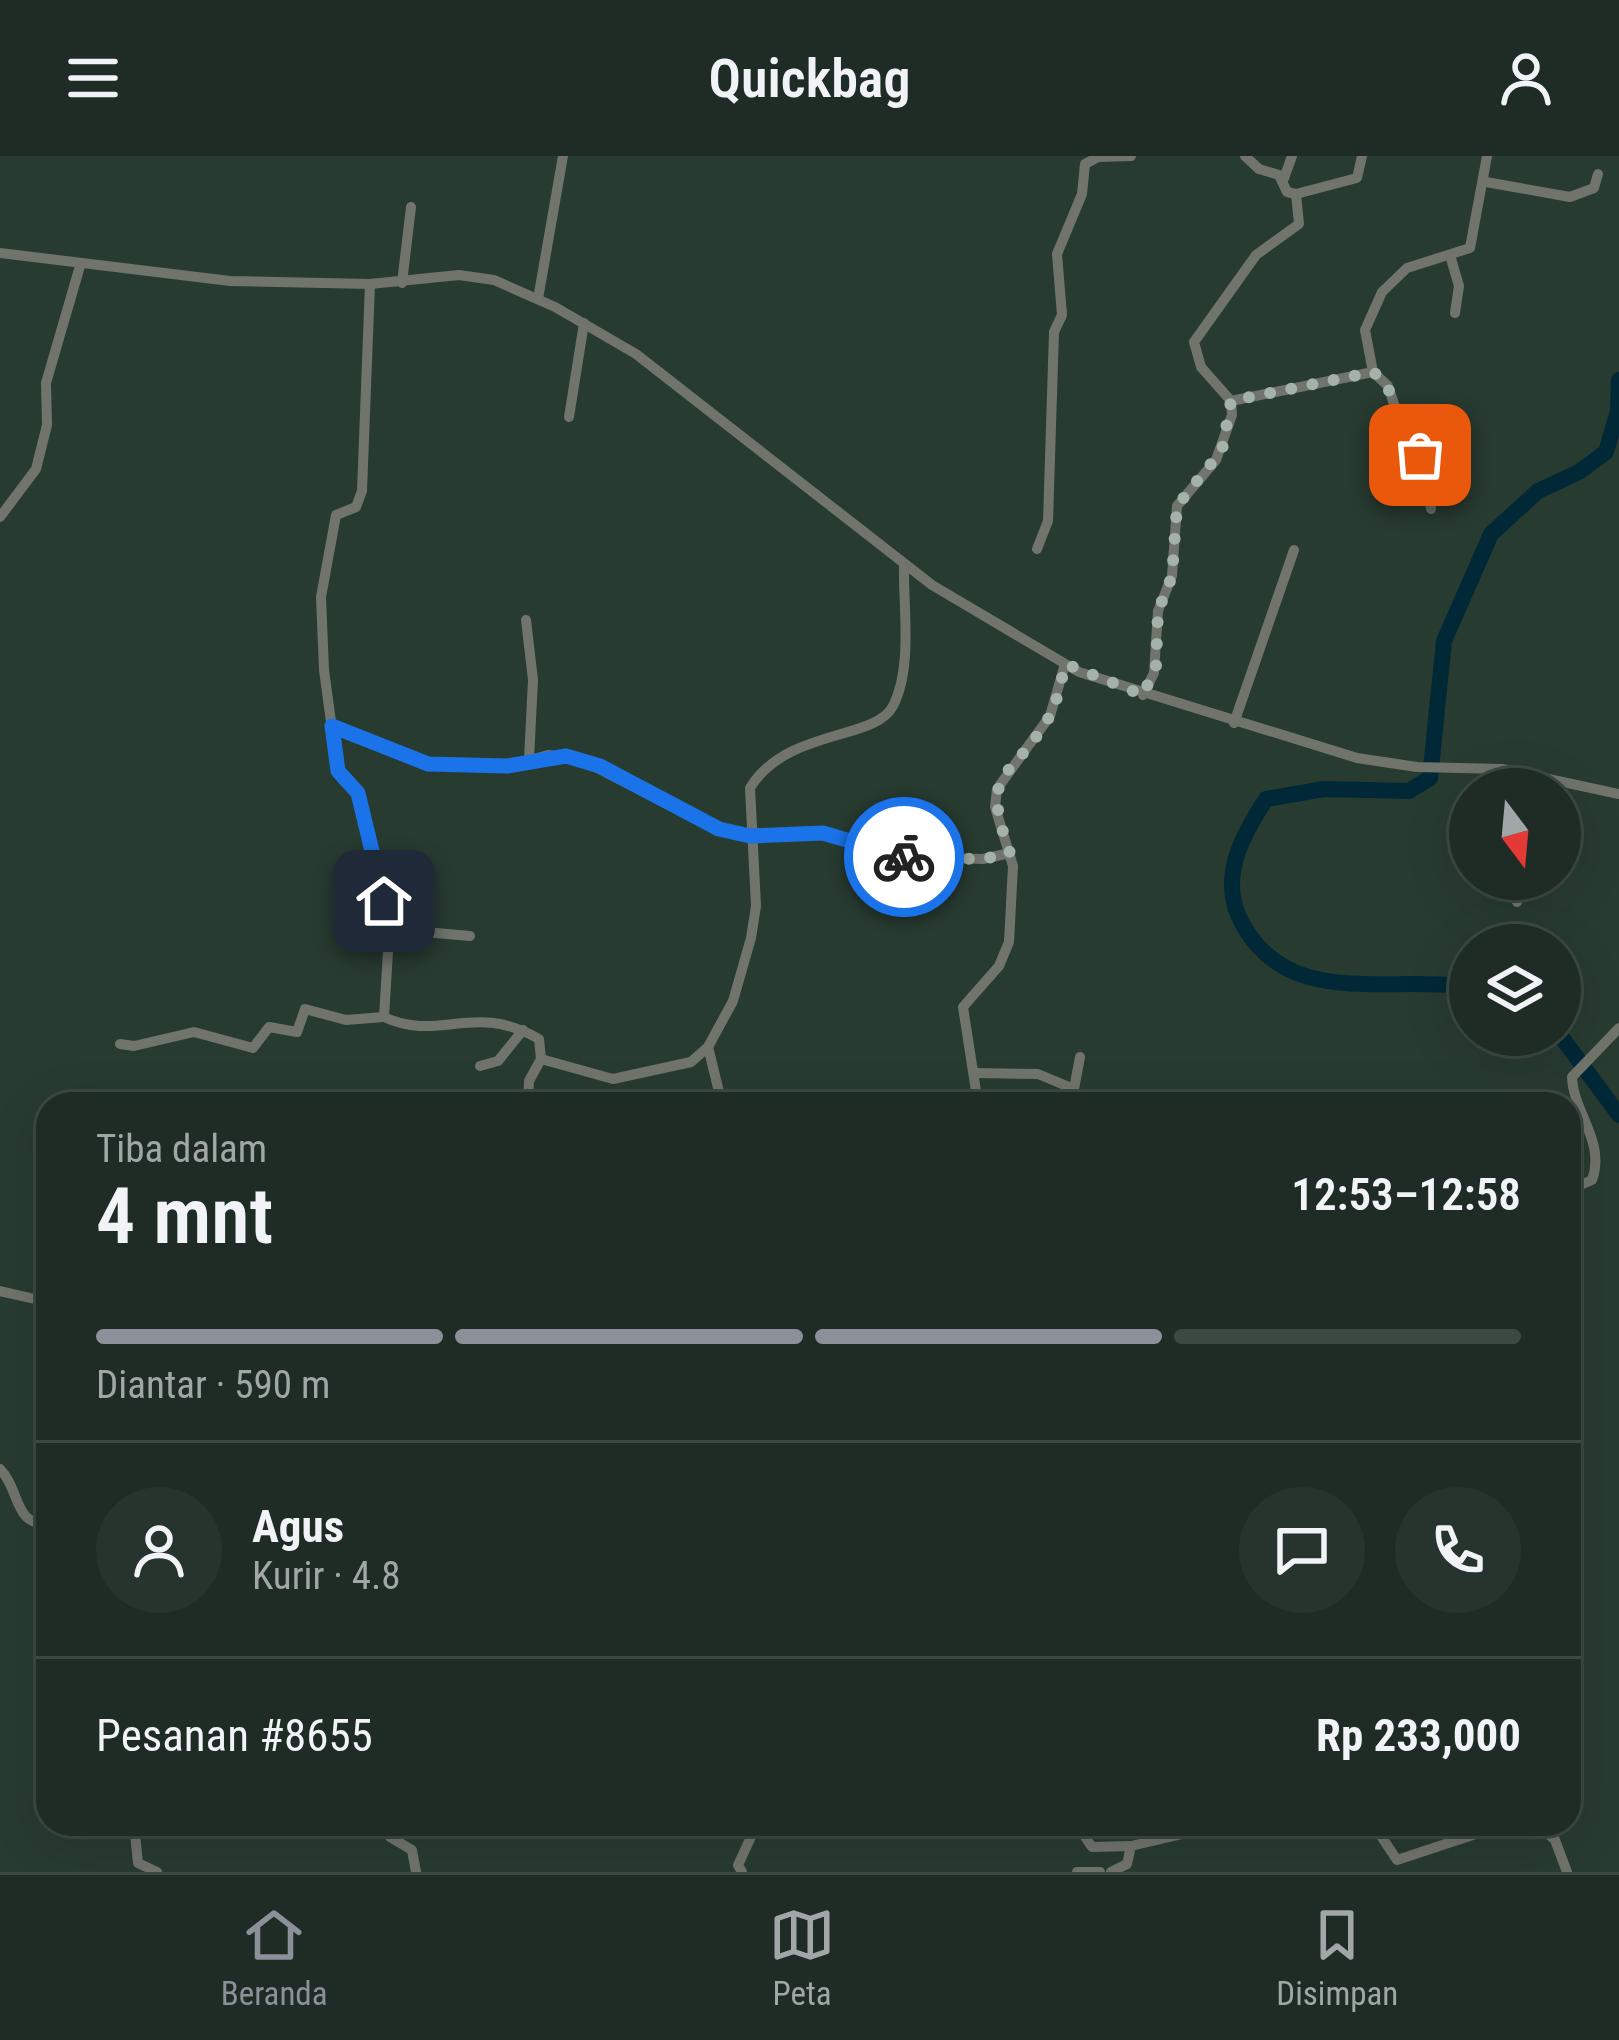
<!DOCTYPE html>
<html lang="id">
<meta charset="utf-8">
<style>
:root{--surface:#1e2c25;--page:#26342d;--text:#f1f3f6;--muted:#a1a7a7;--line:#3c4842;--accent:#8c9099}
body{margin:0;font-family:"Roboto Condensed",sans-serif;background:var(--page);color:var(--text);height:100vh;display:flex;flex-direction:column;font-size:45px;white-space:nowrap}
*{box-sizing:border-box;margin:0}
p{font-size:39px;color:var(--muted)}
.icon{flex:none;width:66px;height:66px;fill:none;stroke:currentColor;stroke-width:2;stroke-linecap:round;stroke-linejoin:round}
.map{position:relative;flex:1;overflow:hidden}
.panel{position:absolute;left:36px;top:936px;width:1545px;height:744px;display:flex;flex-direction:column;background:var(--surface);border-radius:36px;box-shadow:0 12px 48px #0002,0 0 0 3px var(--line)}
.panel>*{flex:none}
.needle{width:78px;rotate:164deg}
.controls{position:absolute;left:1449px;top:612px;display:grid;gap:24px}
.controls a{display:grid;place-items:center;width:132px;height:132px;border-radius:50%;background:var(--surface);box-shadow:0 12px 48px #0002,0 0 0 3px var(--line);font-size:60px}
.pin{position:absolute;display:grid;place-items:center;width:102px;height:102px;color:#fff;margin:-51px;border-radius:24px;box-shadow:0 6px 18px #0006}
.courier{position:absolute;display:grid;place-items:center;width:120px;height:120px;margin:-60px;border:9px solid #1a73e8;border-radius:50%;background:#fff;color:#222;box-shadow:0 3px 15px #0007}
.head em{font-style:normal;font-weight:600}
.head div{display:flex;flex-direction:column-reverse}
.head{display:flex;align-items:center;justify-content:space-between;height:204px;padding:0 60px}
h1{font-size:78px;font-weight:600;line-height:90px}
.bar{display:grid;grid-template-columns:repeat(4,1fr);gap:18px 12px;align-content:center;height:144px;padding:0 60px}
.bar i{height:15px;border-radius:9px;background:var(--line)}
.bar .selected{background:var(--accent)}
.bar p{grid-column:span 4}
.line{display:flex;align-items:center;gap:30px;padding:0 60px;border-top:3px solid var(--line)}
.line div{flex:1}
.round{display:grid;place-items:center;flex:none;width:126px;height:126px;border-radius:63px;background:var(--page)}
header{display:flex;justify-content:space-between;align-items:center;height:156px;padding:0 60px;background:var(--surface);font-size:54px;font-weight:600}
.menu{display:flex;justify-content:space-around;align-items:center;height:168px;border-top:3px solid var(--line);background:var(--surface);font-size:33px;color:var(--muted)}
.menu a{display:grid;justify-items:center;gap:6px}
.menu .selected{color:var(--accent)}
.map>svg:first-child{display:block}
</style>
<header><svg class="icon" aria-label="menu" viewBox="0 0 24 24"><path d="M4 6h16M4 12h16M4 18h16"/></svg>Quickbag<svg class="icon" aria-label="person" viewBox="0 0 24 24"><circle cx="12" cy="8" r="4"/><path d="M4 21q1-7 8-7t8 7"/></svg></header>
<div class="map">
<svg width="1619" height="1716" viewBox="0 0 1619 1716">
<rect width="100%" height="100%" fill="#283b31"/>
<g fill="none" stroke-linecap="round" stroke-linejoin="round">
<g stroke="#002837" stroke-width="16">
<path d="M1470 831C1384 819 1285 854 1240 763 1219 721 1243 678 1266 643L1324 633 1409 635 1430 622 1444 485 1491 378 1538 335 1579 316 1606 296 1618 255 1619 224"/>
<polyline points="1560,879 1619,959"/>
</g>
<g stroke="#70746b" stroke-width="10">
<polyline points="1245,0 1259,13 1279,19 1287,36 1296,38"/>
<polyline points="1283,25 1292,0"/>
<polyline points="1486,26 1570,41 1594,32 1598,18"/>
<polyline points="0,97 230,125 370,128 459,119 494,124 555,151 636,198 932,429 1079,516 1357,602 1417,611 1502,613 1619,638"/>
<polyline points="1450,99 1459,130 1455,157"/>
<polyline points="402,127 411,51"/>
<path d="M370 128 362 335 356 351 336 359 321 441 324 514 337 610 343 624 358 637 390 763 384 861C440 887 473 845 539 883L541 903"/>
<polyline points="538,143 563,0"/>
<polyline points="1373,216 1388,230 1403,275 1423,304 1431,353"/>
<polyline points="1231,245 1373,216 1365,174 1382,136 1407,112 1470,92 1487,0"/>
<polyline points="569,261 584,167"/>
<polyline points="0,361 36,313 47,269 46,227 80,110"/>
<polyline points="1037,393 1048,365 1054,176 1062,159 1057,98 1082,38 1085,8 1098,1 1131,0"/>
<polyline points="526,464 533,524 529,603"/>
<polyline points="1143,539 1154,517 1158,455 1172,420 1177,350 1216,304 1232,259 1231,245 1201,211 1194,186 1256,99 1299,68 1296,38 1357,22 1362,0"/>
<polyline points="1234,567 1294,394"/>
<polyline points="332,570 428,608 507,611 548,599 584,605 702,666 735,677 823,677 899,701 983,703 1010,697"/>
<polyline points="1517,746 1518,723"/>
<polyline points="391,773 470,780"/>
<polyline points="120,888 134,890 194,876 253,892 269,871 297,876 305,853 346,864 384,861"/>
<polyline points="708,891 722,948"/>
<polyline points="480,910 498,905 523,874"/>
<polyline points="975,917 1038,918 1074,933 1080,901"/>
<path d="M528 948 529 925 541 903 613 923 691 906 708 891 733 845 751 782 756 750 750 632C787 572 875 585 893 550 913 511 903 451 904 409"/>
<polyline points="978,948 963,851 999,810 1009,786 1013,710 995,651 997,633 1050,560 1065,508"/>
<path d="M1569 1034 1592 1024C1606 986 1573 956 1572 921L1619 872"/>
<polyline points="0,1135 48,1146"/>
<path d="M0 1313C20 1333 14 1371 48 1367"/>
<polyline points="134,1668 138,1707 157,1716"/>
<polyline points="381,1668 390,1681 412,1694 416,1716"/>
<polyline points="1076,1668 1092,1691 1131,1690"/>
<polyline points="1373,1668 1397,1704 1506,1668"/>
<polyline points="1538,1668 1555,1684 1567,1716"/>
<polyline points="742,1716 738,1709 757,1668"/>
<polyline points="1077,1716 1100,1716"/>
<polyline points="1111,1716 1127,1708 1131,1690 1191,1676 1202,1668"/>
</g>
</g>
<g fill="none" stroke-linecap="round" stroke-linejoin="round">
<path stroke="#a4b2aa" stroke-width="12" stroke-dasharray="0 21.6" d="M904 701 983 703 1010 697C979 611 1010 627 1048 563 1058 546 1060 526 1066 508L1143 539 1156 510 1158 455 1172 420 1177 350 1222 294 1231 245 1373 216C1399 235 1399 274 1420 299"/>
<polyline stroke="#1a73e8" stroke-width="15" points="384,745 358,637 338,615 332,570 428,608 507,610 566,600 600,610 719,673 750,680 823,677 904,701"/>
</g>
</svg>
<div class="controls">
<a><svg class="needle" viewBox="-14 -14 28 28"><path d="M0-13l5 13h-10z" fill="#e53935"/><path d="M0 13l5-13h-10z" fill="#a1a7a7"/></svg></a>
<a><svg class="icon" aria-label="layers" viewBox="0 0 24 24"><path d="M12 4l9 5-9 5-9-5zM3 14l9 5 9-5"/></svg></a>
</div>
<div class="pin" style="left:1420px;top:299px;background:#ea580c"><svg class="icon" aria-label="bag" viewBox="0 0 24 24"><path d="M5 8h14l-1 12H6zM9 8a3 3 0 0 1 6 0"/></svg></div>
<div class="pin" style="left:384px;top:745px;background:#1f2937"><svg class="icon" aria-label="home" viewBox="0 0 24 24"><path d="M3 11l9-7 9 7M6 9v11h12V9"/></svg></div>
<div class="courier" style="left:904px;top:701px"><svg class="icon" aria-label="bike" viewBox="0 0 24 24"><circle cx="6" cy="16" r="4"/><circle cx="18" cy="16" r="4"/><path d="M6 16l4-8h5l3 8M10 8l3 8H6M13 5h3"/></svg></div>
<section class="panel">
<div class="head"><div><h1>4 mnt</h1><p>Tiba dalam</p></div><em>12:53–12:58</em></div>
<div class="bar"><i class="selected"></i><i class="selected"></i><i class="selected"></i><i></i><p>Diantar · 590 m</p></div>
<div class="line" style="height:216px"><a class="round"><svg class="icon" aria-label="person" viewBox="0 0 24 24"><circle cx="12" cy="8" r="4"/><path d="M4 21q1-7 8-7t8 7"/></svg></a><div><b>Agus</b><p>Kurir · 4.8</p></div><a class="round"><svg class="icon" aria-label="chat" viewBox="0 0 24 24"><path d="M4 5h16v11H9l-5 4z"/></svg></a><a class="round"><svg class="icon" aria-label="phone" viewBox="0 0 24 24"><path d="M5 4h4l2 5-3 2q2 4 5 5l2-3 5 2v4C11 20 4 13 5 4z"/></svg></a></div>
<div class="line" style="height:156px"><div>Pesanan #8655</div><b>Rp 233,000</b></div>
</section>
</div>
<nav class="menu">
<a class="selected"><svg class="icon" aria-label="home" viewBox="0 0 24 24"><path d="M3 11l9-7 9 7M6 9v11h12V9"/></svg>Beranda</a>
<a><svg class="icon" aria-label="map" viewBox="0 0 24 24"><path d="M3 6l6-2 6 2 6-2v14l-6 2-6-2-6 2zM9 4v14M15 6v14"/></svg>Peta</a>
<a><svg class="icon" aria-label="saved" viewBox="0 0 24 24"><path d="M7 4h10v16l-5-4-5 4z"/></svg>Disimpan</a>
</nav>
